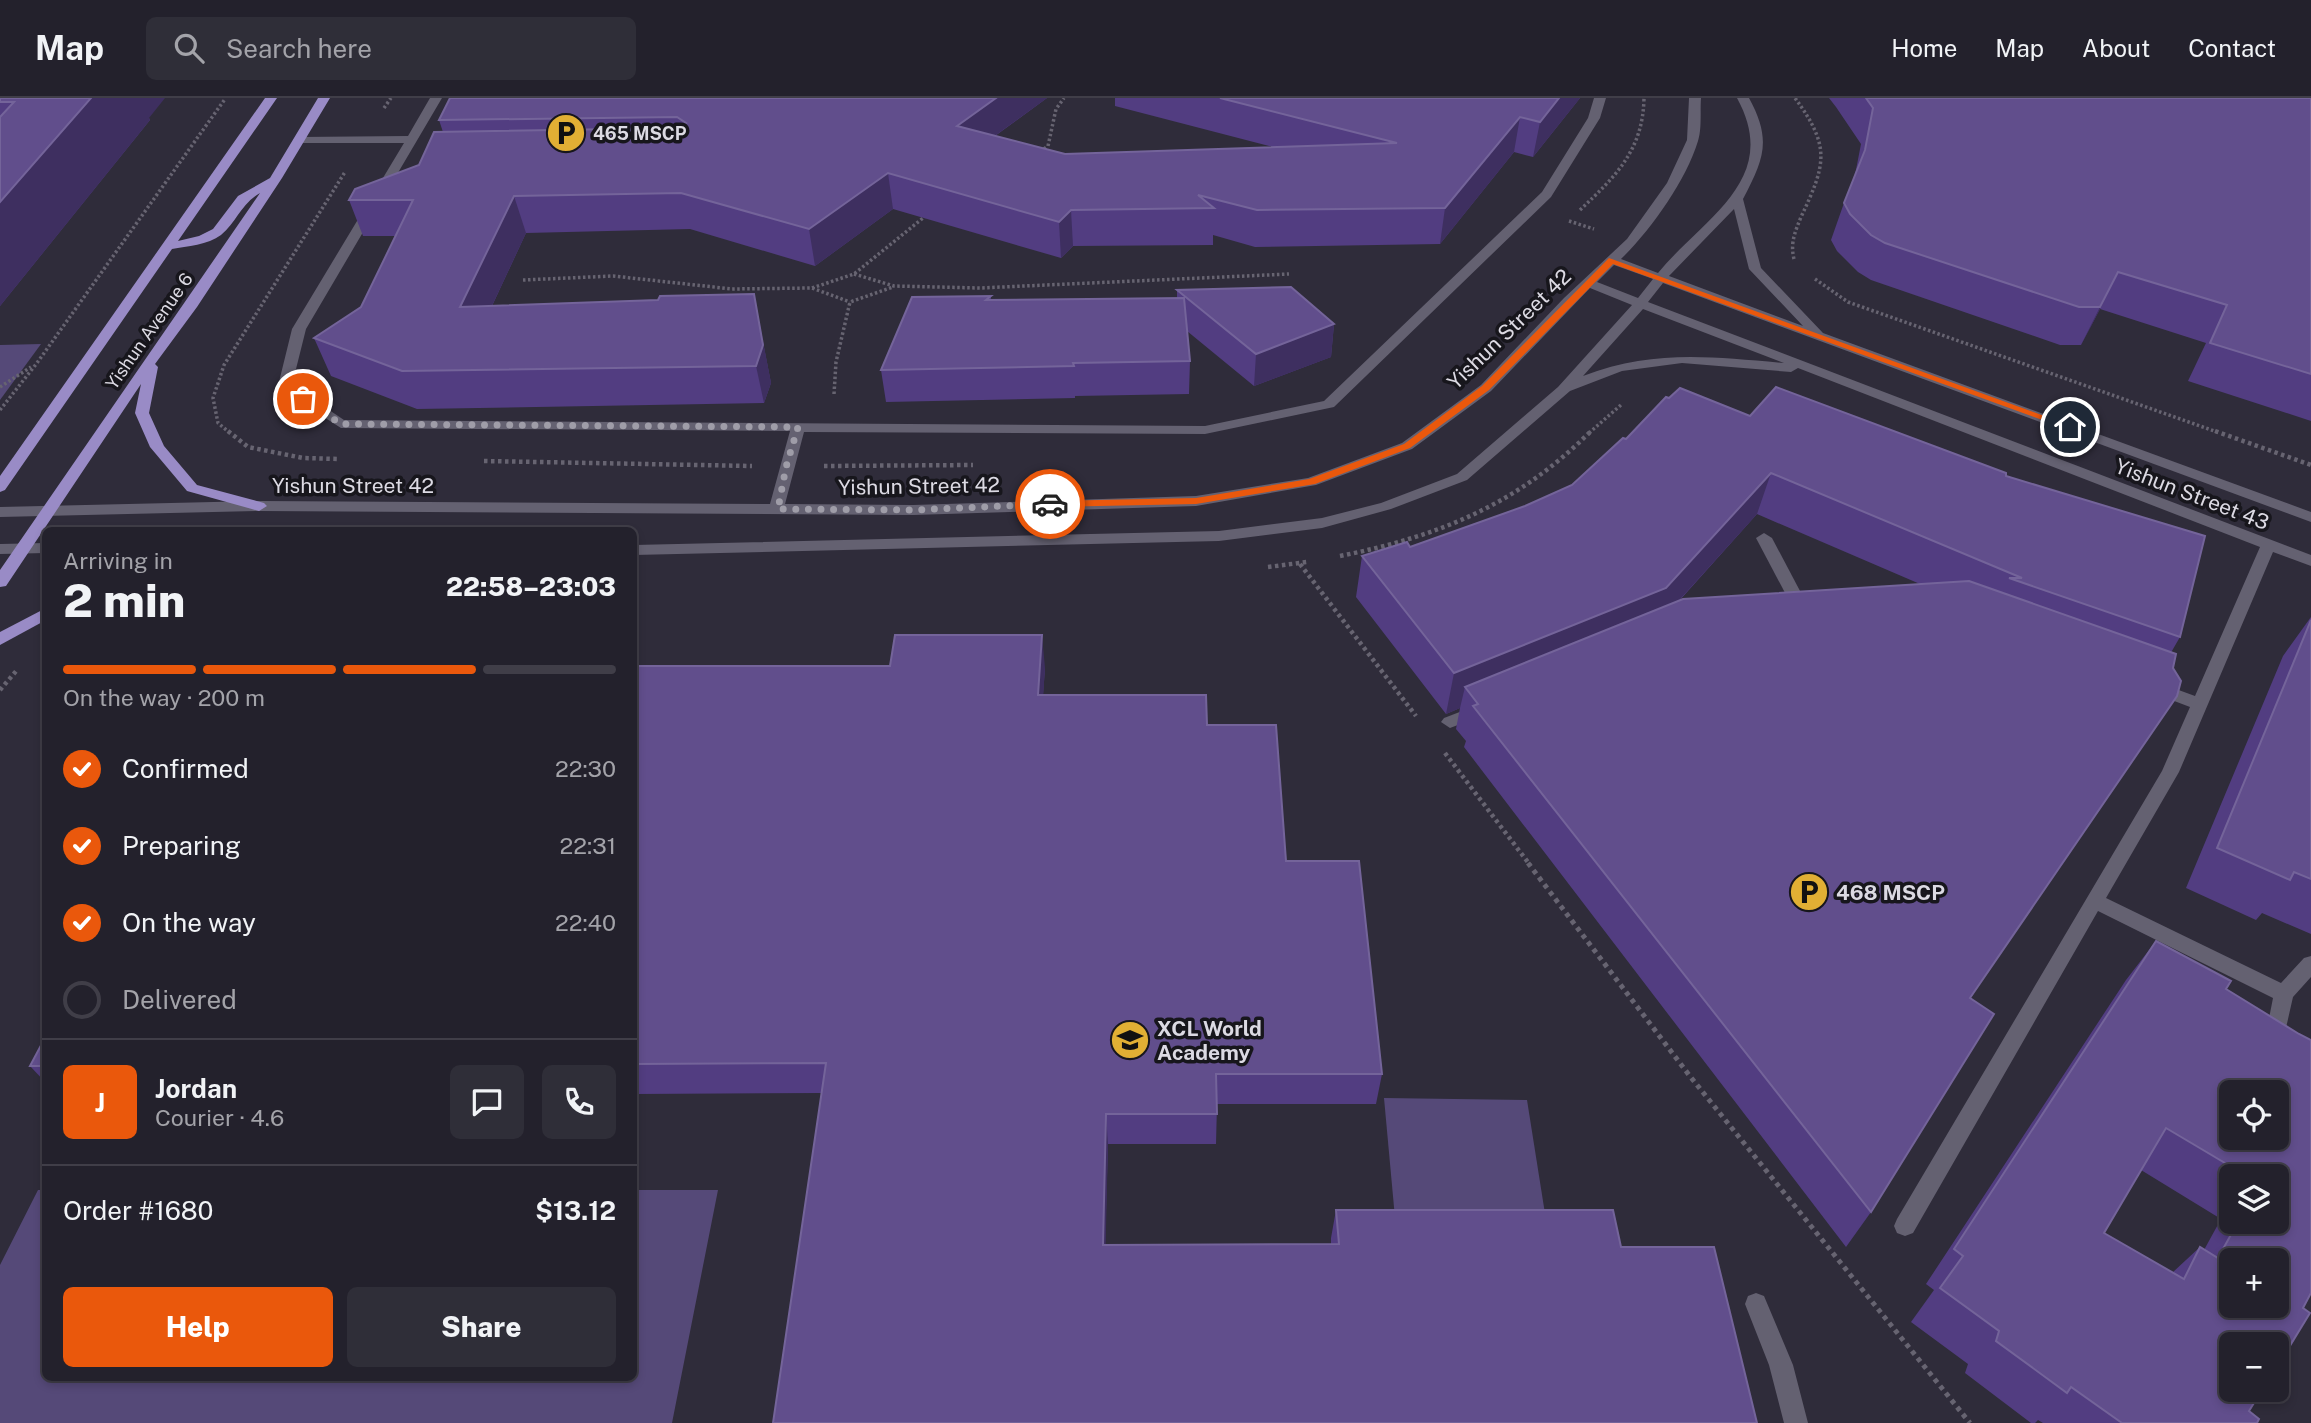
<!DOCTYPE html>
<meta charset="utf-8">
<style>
:root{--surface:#23212c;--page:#2f2e38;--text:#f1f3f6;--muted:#a3a3a9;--line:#403e48;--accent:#ea580c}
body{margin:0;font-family:"Public Sans",sans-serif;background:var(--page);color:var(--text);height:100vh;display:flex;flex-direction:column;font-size:26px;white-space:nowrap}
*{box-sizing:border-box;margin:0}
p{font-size:23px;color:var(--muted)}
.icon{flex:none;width:38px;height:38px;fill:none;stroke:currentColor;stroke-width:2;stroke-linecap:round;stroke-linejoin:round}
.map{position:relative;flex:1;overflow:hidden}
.side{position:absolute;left:42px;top:429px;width:595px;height:854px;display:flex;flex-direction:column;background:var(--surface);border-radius:10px;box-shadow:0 4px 10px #0003,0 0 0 2px var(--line)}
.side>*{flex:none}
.buttons{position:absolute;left:2219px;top:982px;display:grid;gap:14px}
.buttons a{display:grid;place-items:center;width:70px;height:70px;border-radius:10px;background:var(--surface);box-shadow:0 4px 10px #0003,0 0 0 2px var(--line);font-size:35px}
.pin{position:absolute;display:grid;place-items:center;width:60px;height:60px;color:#fff;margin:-30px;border:4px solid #fff;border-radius:50%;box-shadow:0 2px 7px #0007}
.courier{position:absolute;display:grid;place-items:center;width:70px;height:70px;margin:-35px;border:5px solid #ea580c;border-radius:50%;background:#fff;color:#222;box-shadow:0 2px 9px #0007}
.head em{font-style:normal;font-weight:800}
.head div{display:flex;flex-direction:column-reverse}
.head{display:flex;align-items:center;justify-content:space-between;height:119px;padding:0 21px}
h1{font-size:46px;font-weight:800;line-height:52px}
.bar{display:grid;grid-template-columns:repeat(4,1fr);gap:10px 7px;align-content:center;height:84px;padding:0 21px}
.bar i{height:9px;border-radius:5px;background:var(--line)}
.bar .active{background:var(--accent)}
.bar p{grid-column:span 4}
.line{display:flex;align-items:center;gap:18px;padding:0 21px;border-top:2px solid var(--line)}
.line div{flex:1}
.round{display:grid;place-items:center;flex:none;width:74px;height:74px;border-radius:10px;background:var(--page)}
ol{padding:0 21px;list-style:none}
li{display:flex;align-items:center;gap:21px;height:77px}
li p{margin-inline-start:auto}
li .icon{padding:7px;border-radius:50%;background:var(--accent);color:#fff;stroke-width:4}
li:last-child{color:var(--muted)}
li i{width:38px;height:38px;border:4px solid var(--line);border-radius:50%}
.action{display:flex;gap:14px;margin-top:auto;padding:14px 21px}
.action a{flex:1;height:80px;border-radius:10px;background:var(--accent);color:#fff;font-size:28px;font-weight:800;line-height:80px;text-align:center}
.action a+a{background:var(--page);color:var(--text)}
header{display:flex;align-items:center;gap:42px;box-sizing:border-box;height:98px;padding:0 35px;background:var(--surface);border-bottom:2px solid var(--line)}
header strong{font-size:33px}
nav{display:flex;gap:38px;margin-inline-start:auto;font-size:24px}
.search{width:490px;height:63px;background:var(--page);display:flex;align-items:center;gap:18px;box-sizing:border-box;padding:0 24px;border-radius:10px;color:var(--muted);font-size:26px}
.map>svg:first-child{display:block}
</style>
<header>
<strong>Map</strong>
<div class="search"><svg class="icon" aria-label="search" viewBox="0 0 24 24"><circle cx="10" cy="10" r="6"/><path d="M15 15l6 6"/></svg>Search here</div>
<nav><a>Home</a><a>Map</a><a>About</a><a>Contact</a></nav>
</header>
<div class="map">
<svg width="2311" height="1325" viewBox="0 0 2311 1325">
<rect width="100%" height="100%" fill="#2f2c3a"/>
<g fill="#554978">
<polygon points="41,246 0,302 0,247"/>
<polygon points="1384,1000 1527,1002 1546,1122 1395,1120"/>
<polygon points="38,1092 46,1092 46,1279 634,1279 634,1092 718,1092 672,1325 0,1325 0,1167"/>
</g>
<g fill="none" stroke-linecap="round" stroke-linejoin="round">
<g stroke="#676471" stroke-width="3.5" stroke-dasharray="2.5 2.5" stroke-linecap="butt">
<polyline points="384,10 391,0"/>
<polyline points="1040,54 1048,48 1056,11 1064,0"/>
<path d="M1580 112C1616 78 1643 52 1644 0"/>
<polyline points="1569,123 1594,131"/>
<path d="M1794 161C1790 145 1795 134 1801 119 1826 66 1831 49 1795 0"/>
<polyline points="854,176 894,188 980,190 1289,176"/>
<polyline points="1815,181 1848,204 2220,335"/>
<polyline points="523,182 613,178 732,191 812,190 850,204"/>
<polyline points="812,190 854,176 928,116"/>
<polyline points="0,289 31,269"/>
<polyline points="834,296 836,264 850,204 893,189"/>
<polyline points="0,312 37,265 225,1"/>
<polyline points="230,335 218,325 213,300 224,267 345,74"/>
<polyline points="1589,335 1622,306"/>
</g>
<g stroke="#676471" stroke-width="4.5" stroke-dasharray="3.5 3.5" stroke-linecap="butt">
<polyline points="228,333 248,349 303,360 339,361"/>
<polyline points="2215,333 2311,367"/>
<polyline points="484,363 752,368"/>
<polyline points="824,368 973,367"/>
<path d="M1340 458C1440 438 1518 406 1591 333"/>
<polyline points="1300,466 1416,618"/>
<polyline points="1268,469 1307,464"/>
<polyline points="0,592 17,572"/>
<polyline points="1445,655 1530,767"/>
</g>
<polyline stroke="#676471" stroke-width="5" stroke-dasharray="4.5 4.5" stroke-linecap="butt" points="1528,765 1689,977 1970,1325"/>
<g fill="#646171" fill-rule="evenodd">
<path d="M430 0H442L306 231 292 287 344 322 1205 328 1324 303 1542 94 1588 20 1594 0H1606L1600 20 1551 99 1334 309 1205 336 804 334 785 406 913 407 1196 398 1308 380 1402 345 1481 287 1564 200 1627 141 1667 85 1687 42 1689 0H1701C1700 13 1702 31 1698 43 1686 83 1650 133 1621 161L1658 175C1704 119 1782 82 1737 0H1749C1772 42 1764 61 1743 101L1761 170 1823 235 2311 414V424L1663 185 1648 204 2311 457V468L2273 454 2179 674 2106 800 2281 885 2304 860 2311 858V879L2293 899 2281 952 2274 955 2267 952 2264 946 2273 900 2098 813 1913 1135 1905 1138 1897 1135 1894 1128 1897 1121 2162 673 2190 609 2148 593 2146 589 2154 583 2195 598 2260 449 1798 270 1791 274 1682 265 1622 273 1570 293 1467 382 1391 411 1322 430 1219 443 634 457V447L1219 433 1322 420 1381 405 1457 376 1558 289 1632 207 1590 190 1491 293 1412 351 1316 387 1196 408 913 417 259 413 0 419V409L259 403 770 406 790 333 341 330 280 291 278 288 292 231 404 45H299L293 42 299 39 408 38ZM1734 111 1749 171 1803 228 1669 178ZM1614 167 1653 181 1638 200 1597 184ZM1643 211 1784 265C1711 259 1654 251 1583 278Z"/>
<polygon points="1764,435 1772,440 1809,510 1807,514 1801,515 1793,510 1756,440"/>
<polygon points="46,445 46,455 0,456 0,446"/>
<polygon points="1478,607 1487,613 1484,617 1450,630 1441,624 1444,620"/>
<polygon points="1756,1195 1764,1198 1793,1267 1808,1325 1784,1325 1769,1267 1745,1206 1748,1198"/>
</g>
<g fill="#998bc6" fill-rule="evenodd">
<path d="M265 0H277L178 143 199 138 213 131 238 98 270 80 318 0H330L282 80 197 209 155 266 158 269 149 315 164 348 197 387 264 405 267 408 259 413 187 393 150 349 135 315 141 286 6 488 0 489V472L260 95C240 107 237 124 221 137 208 147 187 148 172 151L5 392 0 394V378Z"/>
<polygon points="46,510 46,522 0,547 0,534"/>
</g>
</g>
<g fill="#523d81" fill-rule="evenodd">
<polygon points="0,0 149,20 150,22 0,208"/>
<polygon points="1047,0 995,38 1065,56 1273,49 1115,8 1115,0 1580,0 1533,59 1514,54 1440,146 1255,149 1213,137 1213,147 1073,148 1061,160 893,111 815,168 690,131 526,135 492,208 761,234 771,285 764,305 417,311 331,278 314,240 361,209 396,138 363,138 349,102 419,67 443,34 439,22"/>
<polygon points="1829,0 2311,0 2311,323 2188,283 2206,245 2100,211 2081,247 2060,247 1871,182 1858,174 1837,153 1831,142 1844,105 1855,77 1861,46 1836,9"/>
<polygon points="1177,192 1334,226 1331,259 1254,288 1187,233 1190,263 1189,296 1075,298 1075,300 886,304 881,272 991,198 991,202 1177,200"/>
<path d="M1750 318 2006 378 2180 539 1971 900 1871 1114 1846 1149 1464 649 1466 643 1456 631 1460 610 1446 616 1356 499 1362 458 1410 449 1525 408 1572 387 1626 341ZM1757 416 1920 486 1679 503Z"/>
<polygon points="2311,519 2311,836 2262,815 2256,822 2186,790 2283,558"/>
<polygon points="634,568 1045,570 1043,597 1207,627 1286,763 1382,976 1376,1006 1217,1006 1216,1046 1108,1046 1105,1147 1331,1146 1331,1140 1336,1112 1613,1112 773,1325 822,995 634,996"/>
<path d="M2156 843 2231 883 2226 891 2299 936 2311 942V1195L2303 1210 2310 1215 2277 1269V1246H2231V1292H2262L2249 1313 2259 1321 2257 1325H2043L2038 1322 2035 1325H2031L1965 1275 1968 1266 1911 1224 1934 1192 1926 1186 2126 882ZM2231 994H2277V1040H2231ZM2141 1072 2221 1121 2204 1152 2200 1149 2172 1175 2104 1135ZM2231 1078H2277V1124H2231ZM2231 1162H2277V1208H2231Z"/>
<polygon points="30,968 46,968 46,985"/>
</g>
<g fill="#3e2f60">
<polygon points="91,0 165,0 149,20 150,22 0,208 0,104"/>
<polygon points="996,0 1047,0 960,63 957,28"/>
<polygon points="1559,0 1580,0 1533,59 1540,24"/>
<polygon points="1520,19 1514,54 1440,146 1445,110"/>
<polygon points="888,75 893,111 815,168 809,131"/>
<polygon points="514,98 526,135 474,246 460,209"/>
<polygon points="1071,112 1073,148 1061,160 1059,124"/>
<polygon points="2118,174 2100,211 2081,247 2100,209"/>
<polygon points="754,196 771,285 764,305 756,268"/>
<polygon points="1334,226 1331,259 1254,288 1256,256"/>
<polygon points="1771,375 1757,416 1653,531 1465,589 1460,610 1446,616 1454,575"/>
<polygon points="1042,537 1045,570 1041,630 1038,597"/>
<polygon points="1106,1016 1108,1046 1105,1175 1103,1147"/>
</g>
<g fill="#614e8c" stroke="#74649a" stroke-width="2" fill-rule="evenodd">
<polygon points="0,0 91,0 0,104 0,19 14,4 0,4"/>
<polygon points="450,0 996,0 957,28 1065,56 1397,45 1220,0 1559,0 1540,24 1520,19 1445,110 1257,112 1198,97 1214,110 1071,112 1059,124 888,75 809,131 681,95 514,98 460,209 658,202 660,198 754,196 763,247 756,268 402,273 314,240 361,209 413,102 349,102 355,91 419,67 434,34 677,30 686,25 677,19 439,22"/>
<polygon points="1866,0 2311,0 2311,276 2210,245 2227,207 2118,174 2100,209 2079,209 1885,145 1871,137 1850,116 1844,105 1865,52 1873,10"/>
<polygon points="1291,189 1334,226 1256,256 1177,192"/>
<polygon points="991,198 986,202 1184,200 1190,263 1073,265 1074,268 881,272 912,199"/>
<polygon points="1776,289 2006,375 2006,378 2205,438 2180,539 2009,480 2022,480 1771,375 1666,490 1454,575 1362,458 1407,444 1410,449 1525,408 1572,387 1623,340 1626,341 1666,299 1669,300 1680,290 1750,318"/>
<polygon points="1969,483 2176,556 2173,570 2181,583 2177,598 1970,900 1994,916 1871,1114 1473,608 1478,606 1465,589 1683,501"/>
<polygon points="2311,522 2311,781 2294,774 2290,782 2217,750"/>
<polygon points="895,537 1042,537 1038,597 1206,597 1207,627 1276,627 1286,763 1359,763 1382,976 1216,976 1217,1016 1106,1016 1103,1147 1339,1146 1336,1112 1613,1112 1621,1149 1714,1149 1757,1325 773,1325 826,965 634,966 634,568 890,568"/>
<path d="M2156 843 2231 883 2226 891 2299 936 2311 942V1195L2303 1210 2310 1215 2277 1269V1246H2231V1292H2262L2249 1313 2259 1321 2257 1325H2122L2071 1289 2067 1295 1996 1243 1999 1233 1940 1190 1963 1158 1954 1151ZM2231 994H2277V1040H2231ZM2166 1030 2247 1078H2277V1124H2238L2218 1160 2200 1149 2184 1181 2104 1135ZM2231 1162H2277V1208H2231Z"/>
<polygon points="46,938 46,968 30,968"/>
</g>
<polygon fill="#ea580c" points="1609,160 2075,329 2067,331 1613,166 1489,292 1410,350 1315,386 1196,406 1050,409 1045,406 1050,403 1196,400 1309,381 1404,346 1482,288"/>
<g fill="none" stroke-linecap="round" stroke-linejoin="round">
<polyline stroke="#9f9da8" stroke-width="7" stroke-dasharray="0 12.6" points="303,301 341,326 798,329 786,369 778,411 914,412 1050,406"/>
</g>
<defs>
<g id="parking-disc" transform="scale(2.0125)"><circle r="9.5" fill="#e1af34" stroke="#17161c"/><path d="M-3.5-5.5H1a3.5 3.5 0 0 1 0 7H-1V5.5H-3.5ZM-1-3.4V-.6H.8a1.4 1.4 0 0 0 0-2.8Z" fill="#111"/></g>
<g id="school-disc" transform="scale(2.0125)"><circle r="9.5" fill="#e1af34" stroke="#17161c"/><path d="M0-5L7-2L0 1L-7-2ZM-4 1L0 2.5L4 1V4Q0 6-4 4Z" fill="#111"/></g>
</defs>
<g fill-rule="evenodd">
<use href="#parking-disc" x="566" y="35"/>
<use href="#parking-disc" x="1809" y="794"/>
<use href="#school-disc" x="1130" y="942"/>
</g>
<g text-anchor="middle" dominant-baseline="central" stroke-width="7" stroke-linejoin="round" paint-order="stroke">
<g font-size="18" font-weight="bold" fill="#dcdae3" stroke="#17161c" text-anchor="start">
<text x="593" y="35">465 MSCP</text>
</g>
<g font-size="18" fill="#dcdae3" stroke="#17161c">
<text transform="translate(149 233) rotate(-55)">Yishun Avenue 6</text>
</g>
<g font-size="21" fill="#dcdae3" stroke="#17161c">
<text transform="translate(1509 231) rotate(-44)">Yishun Street 42</text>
<text x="353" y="387">Yishun Street 42</text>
<text transform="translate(919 388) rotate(-1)">Yishun Street 42</text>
<text transform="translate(2192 396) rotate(21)">Yishun Street 43</text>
</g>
<g font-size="21" font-weight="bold" fill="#dcdae3" stroke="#17161c" text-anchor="start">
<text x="1836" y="794">468 MSCP</text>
<text x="1157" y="930">XCL World<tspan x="1157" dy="24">Academy</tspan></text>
</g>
</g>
</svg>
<div class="buttons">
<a><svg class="icon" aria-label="locate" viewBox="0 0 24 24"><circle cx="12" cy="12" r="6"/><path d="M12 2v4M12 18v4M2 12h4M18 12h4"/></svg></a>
<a><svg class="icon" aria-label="layers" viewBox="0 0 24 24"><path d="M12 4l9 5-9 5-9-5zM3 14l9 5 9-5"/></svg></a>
<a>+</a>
<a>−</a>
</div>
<div class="pin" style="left:303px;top:301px;background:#ea580c"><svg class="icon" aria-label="bag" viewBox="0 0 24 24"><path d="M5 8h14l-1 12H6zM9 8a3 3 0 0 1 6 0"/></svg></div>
<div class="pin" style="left:2070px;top:329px;background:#1f2937"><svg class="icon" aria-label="home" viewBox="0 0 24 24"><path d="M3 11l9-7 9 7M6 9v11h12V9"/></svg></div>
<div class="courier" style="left:1050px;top:406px"><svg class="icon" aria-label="car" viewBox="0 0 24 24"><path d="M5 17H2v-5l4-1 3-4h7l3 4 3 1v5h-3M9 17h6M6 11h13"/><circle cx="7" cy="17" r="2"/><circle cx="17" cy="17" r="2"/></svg></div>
<section class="side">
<div class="head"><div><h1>2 min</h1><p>Arriving in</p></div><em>22:58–23:03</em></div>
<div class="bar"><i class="active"></i><i class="active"></i><i class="active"></i><i></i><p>On the way · 200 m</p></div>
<ol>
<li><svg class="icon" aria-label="check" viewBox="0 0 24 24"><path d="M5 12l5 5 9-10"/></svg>Confirmed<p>22:30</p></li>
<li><svg class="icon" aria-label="check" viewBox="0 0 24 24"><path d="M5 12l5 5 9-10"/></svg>Preparing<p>22:31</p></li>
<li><svg class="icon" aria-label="check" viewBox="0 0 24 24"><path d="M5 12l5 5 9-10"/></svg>On the way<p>22:40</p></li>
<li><i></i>Delivered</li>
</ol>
<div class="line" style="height:126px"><b class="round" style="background:var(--accent);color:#fff">J</b><div><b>Jordan</b><p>Courier · 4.6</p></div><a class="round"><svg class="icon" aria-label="chat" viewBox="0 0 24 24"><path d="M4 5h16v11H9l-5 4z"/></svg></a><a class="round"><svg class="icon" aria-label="phone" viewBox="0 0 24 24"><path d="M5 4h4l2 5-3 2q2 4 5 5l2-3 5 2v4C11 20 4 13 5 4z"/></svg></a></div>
<div class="line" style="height:91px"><div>Order #1680</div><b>$13.12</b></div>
<div class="action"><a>Help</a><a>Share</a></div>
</section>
</div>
